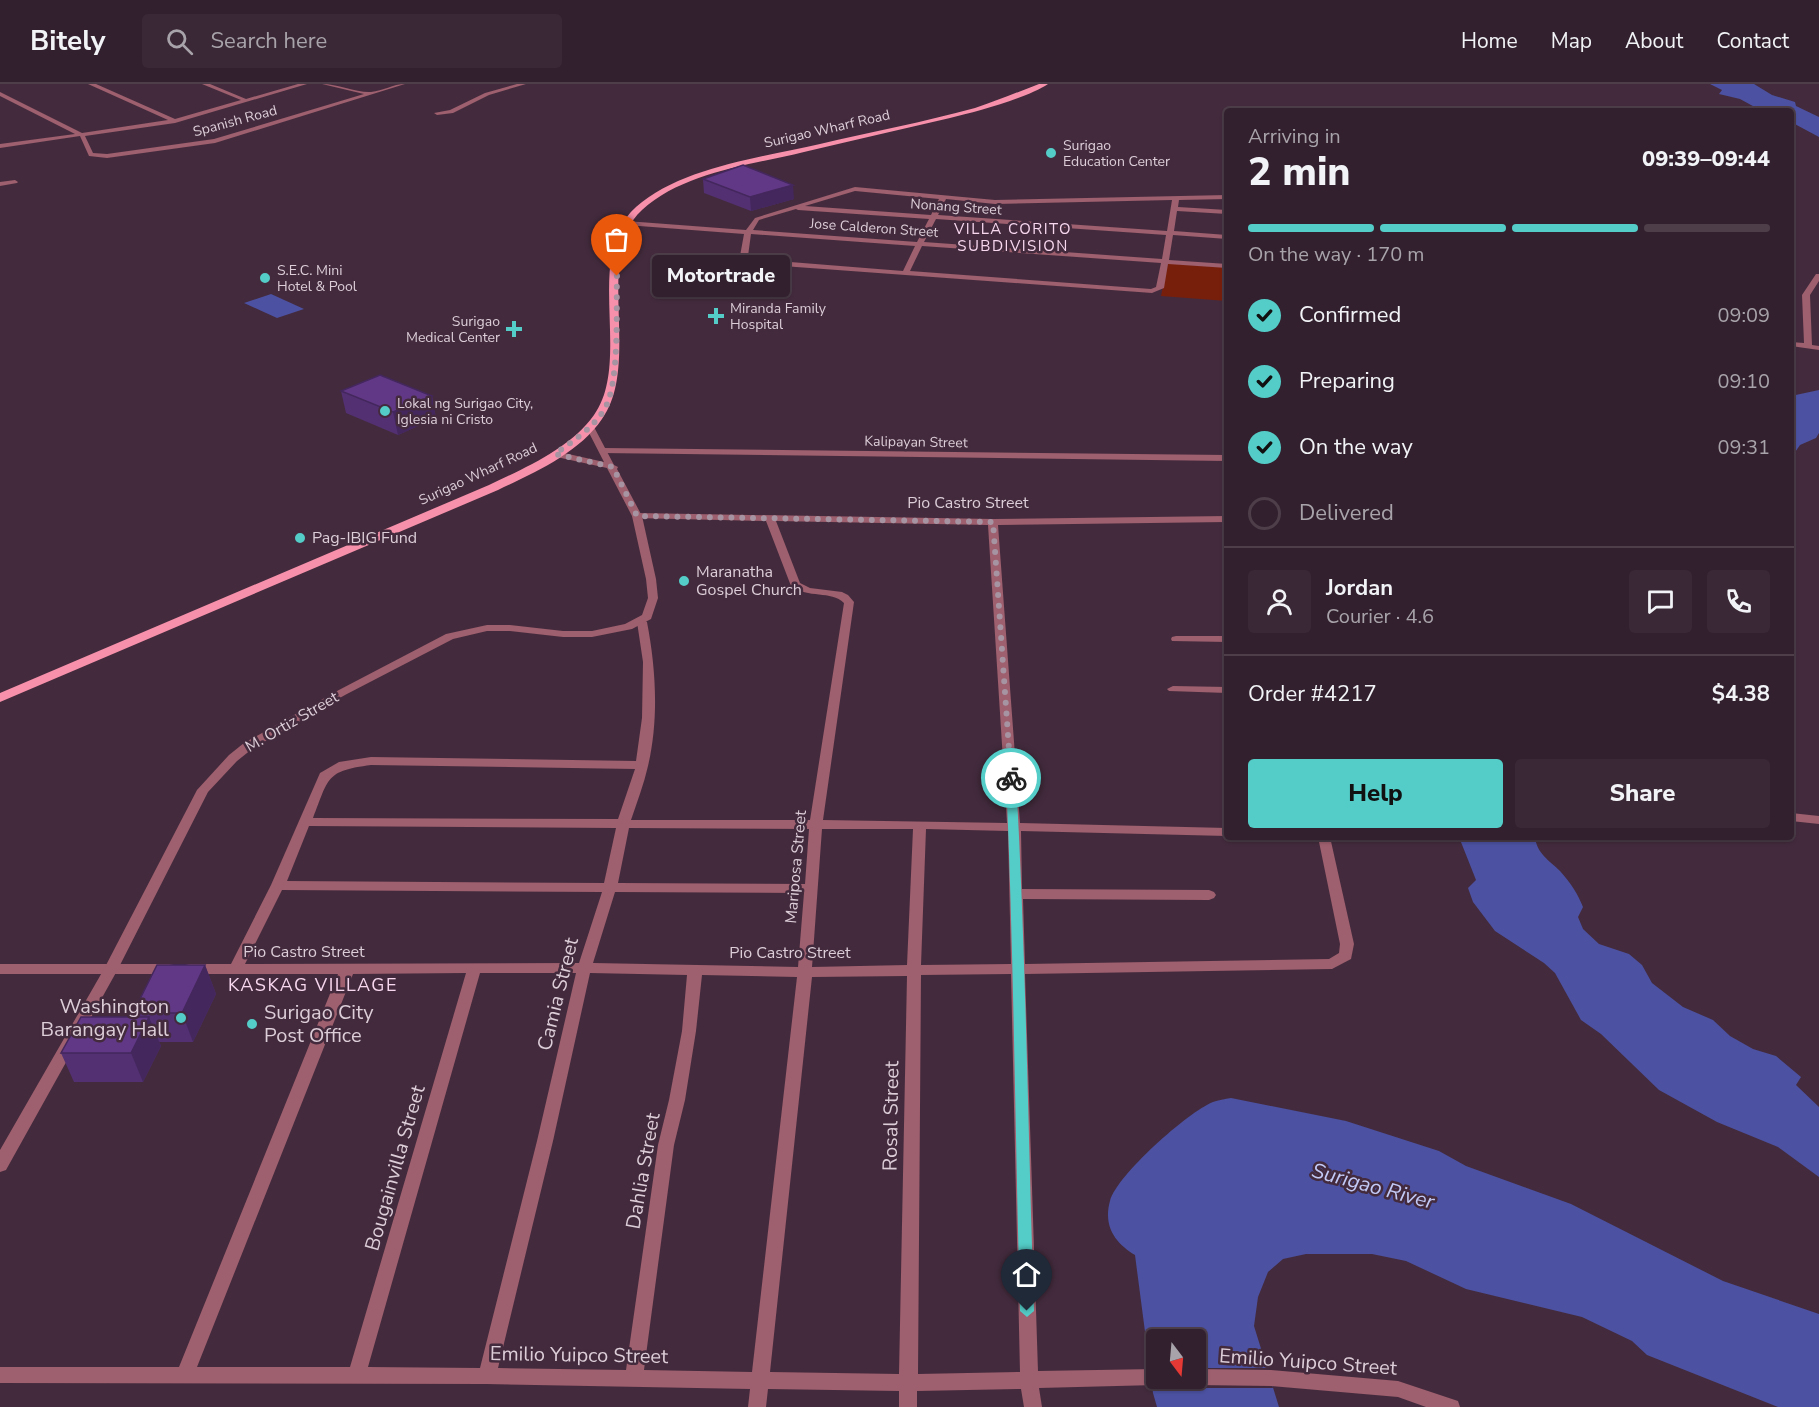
<!DOCTYPE html>
<meta charset="utf-8">
<style>
:root{--surface:#32202e;--page:#3a2836;--text:#f1f3f6;--muted:#a8a3aa;--line:#4d3e4a;--accent:#54cdc8}
body{margin:0;font-family:"Nunito Sans",sans-serif;background:var(--page);color:var(--text);height:100vh;display:flex;flex-direction:column;font-size:22px;white-space:nowrap}
*{box-sizing:border-box;margin:0}
p{font-size:20px;color:var(--muted)}
.icon{flex:none;width:33px;height:33px;fill:none;stroke:currentColor;stroke-width:2;stroke-linecap:round;stroke-linejoin:round}
.map{position:relative;flex:1;overflow:hidden}
.drawer{position:absolute;left:1224px;top:24px;width:570px;height:732px;display:flex;flex-direction:column;background:var(--surface);border-radius:6px;box-shadow:0 2px 4px #0004,0 0 0 2px var(--line)}
.drawer>*{flex:none}
.needle{width:39px;rotate:164deg}
.tools{position:absolute;left:1146px;top:1245px;display:grid;gap:12px}
.tools a{display:grid;place-items:center;width:60px;height:60px;border-radius:6px;background:var(--surface);box-shadow:0 2px 4px #0004,0 0 0 2px var(--line);font-size:30px}
.pin{position:absolute;display:grid;place-items:center;width:51px;height:51px;color:#fff;margin:-62px -26px;border-radius:50% 50% 50% 0;rotate:-45deg;box-shadow:0 0 6px #0007}
.pin .icon{rotate:45deg}
.courier{position:absolute;display:grid;place-items:center;width:60px;height:60px;margin:-30px;border:4px solid #54cdc8;border-radius:50%;background:#fff;color:#222;box-shadow:0 2px 8px #0007}
.bubble{position:absolute;height:42px;border-radius:6px;background:var(--surface);box-shadow:0 2px 4px #0004,0 0 0 2px var(--line);font-size:20px;font-weight:800;line-height:42px;text-align:center}
.headline em{font-style:normal;font-weight:800}
.headline div{display:flex;flex-direction:column-reverse}
.headline{display:flex;align-items:center;justify-content:space-between;height:102px;padding:0 24px}
h1{font-size:39px;font-weight:800;line-height:45px}
.bar{display:grid;grid-template-columns:repeat(4,1fr);gap:9px 6px;align-content:center;height:72px;padding:0 24px}
.bar i{height:8px;border-radius:4px;background:var(--line)}
.bar .on{background:var(--accent)}
.bar p{grid-column:span 4}
.line{display:flex;align-items:center;gap:15px;padding:0 24px;border-top:2px solid var(--line)}
.line div{flex:1}
.round{display:grid;place-items:center;flex:none;width:63px;height:63px;border-radius:6px;background:var(--page)}
ol{padding:0 24px;list-style:none}
li{display:flex;align-items:center;gap:18px;height:66px}
li p{margin-inline-start:auto}
li .icon{padding:6px;border-radius:50%;background:var(--accent);color:#111;stroke-width:4}
li:last-child{color:var(--muted)}
li i{width:33px;height:33px;border:3px solid var(--line);border-radius:50%}
.action{display:flex;gap:12px;margin-top:auto;padding:12px 24px}
.action a{flex:1;height:69px;border-radius:6px;background:var(--accent);color:#111;font-size:24px;font-weight:800;line-height:69px;text-align:center}
.action a+a{background:var(--page);color:var(--text)}
header{display:flex;align-items:center;gap:36px;box-sizing:border-box;height:84px;padding:0 30px;background:var(--surface);border-bottom:2px solid var(--line)}
header strong{font-size:28px}
nav{display:flex;gap:33px;margin-inline-start:auto;font-size:21px}
.search{width:420px;height:54px;background:var(--page);display:flex;align-items:center;gap:15px;box-sizing:border-box;padding:0 21px;border-radius:6px;color:var(--muted);font-size:22px}
.map>svg:first-child{display:block}
</style>
<header>
<strong>Bitely</strong>
<div class="search"><svg class="icon" aria-label="search" viewBox="0 0 24 24"><circle cx="10" cy="10" r="6"/><path d="M15 15l6 6"/></svg>Search here</div>
<nav><a>Home</a><a>Map</a><a>About</a><a>Contact</a></nav>
</header>
<div class="map">
<svg width="1819" height="1323" viewBox="0 0 1819 1323">
<rect width="100%" height="100%" fill="#432b3d"/>
<polygon fill="#781f0c" points="1168,179 1227,183 1227,217 1161,212"/>
<g fill="#4c51a1" fill-rule="evenodd">
<polygon points="1710,0 1754,0 1772,11 1795,18 1796,22 1819,33 1819,53 1791,38 1791,27 1762,27 1740,15 1719,10 1722,6"/>
<polygon points="271,210 304,225 277,234 244,219"/>
<polygon points="1819,306 1819,349 1816,354 1800,361 1791,374 1791,312"/>
<path d="M1459 753H1535C1537 770 1549 776 1560 787 1570 798 1578 810 1583 823L1578 833 1583 845 1599 860 1629 870 1642 881 1652 899 1683 923 1713 936 1730 952 1753 965 1776 972 1801 993 1796 1001 1819 1023V1093L1778 1063 1717 1038 1659 1006 1601 950 1581 936 1555 889 1544 879 1495 847 1473 818 1468 804 1476 796Z"/>
<path d="M1231 1014 1346 1037 1439 1067 1466 1082 1571 1120 1723 1197 1819 1230V1323H1778L1647 1271 1632 1257 1582 1233 1466 1205 1406 1177 1372 1170H1306L1283 1175 1268 1188 1258 1213 1254 1242 1279 1323H1157L1153 1309 1135 1171C1115 1159 1103 1142 1110 1117 1117 1091 1188 1028 1213 1018 1218 1016 1225 1015 1231 1014ZM1156 1256H1196V1294H1156Z"/>
</g>
<polygon fill="#432b3d" points="1147,1284 1156,1284 1156,1294 1196,1294 1196,1284 1269,1284 1273,1304 1150,1304"/>
<g fill="none" stroke-linecap="round" stroke-linejoin="round">
<g fill="#9e5f6e" fill-rule="evenodd">
<path d="M88 0H96L175 35 241 16 202 0H210L246 15 298 0H307L175 39 85 52 93 69 107 70 214 55 364 10 322 0C338 0 357 9 371 8 383 7 393 0 405 0L215 59 107 74 89 72 80 52 0 64V60L75 50 0 12V8L82 49 168 36Z"/>
<polygon points="517,0 526,0 489,11 453,29 437,31 434,29 450,26 485,9"/>
<polygon points="15,96 18,98 17,99 0,102 0,98"/>
<path d="M855 103 995 116 1227 111V115L1179 116 1178 123 1227 126V130L1177 127 1174 147 1227 151V155L1173 151 1169 176 1227 180V184L1168 180 1164 204 1152 209 756 180 746 179 740 172 744 150 626 141 623 139 626 137 746 146 755 134ZM855 107 939 115 931 131 805 122ZM946 115 995 120 1172 116 1167 147 938 131ZM796 125 798 126 929 135 917 158 753 146 759 136ZM936 135 1166 151 1162 175 924 158ZM751 150 915 162 903 187 751 175 748 172ZM922 162 1161 179 1156 203 1151 205 910 187Z"/>
<polygon points="1816,190 1819,190 1819,197 1810,211 1812,261 1819,262 1819,266 1791,262 1791,258 1804,259 1802,211"/>
<polygon points="604,364 1227,371 1227,377 601,369 601,365"/>
<path d="M637 429 993 435 1227 432V438L998 441 1020 739 1227 744V752L1021 747 1022 805 1209 806 1214 808 1216 811 1214 814 1209 816 1023 815 1025 880 1329 875 1339 869 1340 860 1318 753H1330L1354 860 1351 875 1332 885 1025 890 1038 1287 1156 1285V1294H1164L1162 1299 1156 1301 1039 1304 1042 1323H1024L1021 1305 917 1307V1323H899V1307L768 1305 766 1323H748L750 1305 487 1300 0 1299V1283H179L338 890H190L185 889 183 885 185 881 190 880H231L271 801 320 689 339 678 371 673 636 677 642 634 643 578 637 538 642 535 647 538C656 585 659 635 648 682 644 700 637 718 631 736H810L844 519C831 506 808 515 791 502L766 437 634 434 632 432ZM776 437 988 441 1007 739 823 736 854 518 848 511 842 508 810 504 800 499ZM371 681 635 685 618 735 313 734C329 694 325 687 371 681ZM309 742 616 744 604 799 287 797ZM629 744 809 745 805 800 618 799ZM822 745H913L907 881 812 883ZM926 745 1008 747 1011 880 921 881ZM282 806 602 808 579 879 245 880ZM615 808 804 809 798 883 593 879ZM466 889 350 1283H197L353 890ZM480 889H576L537 1057 480 1284 368 1283ZM590 889 687 891 682 947 669 1016 658 1061 626 1286 498 1284 553 1057ZM1011 890 1020 1288 918 1290 921 891ZM702 891 797 893 752 1288 644 1286 674 1061 685 1016 696 947ZM907 892 899 1290 770 1288 812 893Z"/>
<polygon points="1176,552 1227,552 1227,558 1172,557 1171,555 1172,553"/>
<polygon points="1173,602 1227,603 1227,609 1169,607 1167,605"/>
<polygon points="1791,729 1819,732 1819,740 1791,737"/>
<polygon points="0,880 169,880 174,881 176,885 174,889 169,890 0,890"/>
<polygon points="1196,1285 1271,1286 1398,1297 1458,1317 1460,1323 1426,1323 1398,1313 1271,1302 1196,1301 1190,1299 1188,1294 1196,1294"/>
</g>
<polygon fill="#9e5f6e" fill-rule="evenodd" points="590,340 594,343 614,381 618,383 617,385 642,432 656,495 658,514 651,535 632,545 592,553 563,553 510,547 487,547 453,555 345,611 252,665 237,677 208,708 118,885 6,1086 0,1088 0,1066 104,885 197,706 229,671 244,659 337,607 446,550 487,541 510,541 563,547 592,547 625,540 642,531 648,514 646,495 632,432 607,384 552,372 550,370 555,367 604,378 586,343"/>
<path fill="#f790aa" fill-rule="evenodd" d="M1039 0H1048C1027 14 976 28 950 34 901 45 852 57 804 68 751 81 684 88 642 126 593 171 642 279 602 335 579 369 534 389 498 406L0 618V609L489 401C525 384 571 364 594 331 633 276 582 171 636 123 681 83 763 73 820 60 871 48 924 38 975 24 996 17 1018 8 1039 0Z"/>
</g>
<g fill="#533072">
<polygon points="703,95 794,115 751,127 704,109"/>
<polygon points="341,307 432,312 436,334 398,351 346,329"/>
<polygon points="205,881 216,910 193,958 159,958 161,962 143,998 74,998 61,969 135,933 133,929"/>
</g>
<g fill="#44275d">
<polygon points="793,101 794,115 751,127 750,113"/>
<polygon points="432,312 436,334 398,351 393,328"/>
<polygon points="205,881 216,910 193,958 182,929"/>
<polygon points="149,933 161,962 143,998 131,969"/>
</g>
<g fill="#613885" stroke="#44275d" stroke-width="1.5">
<polygon points="743,81 793,101 750,113 703,95"/>
<polygon points="380,291 432,312 393,328 341,307"/>
<polygon points="157,881 205,881 182,929 133,929"/>
<polygon points="81,933 149,933 131,969 61,969"/>
</g>
<path fill="#54cdc8" d="M1011 691 1016 694C1026 871 1028 1049 1034 1227L1027 1233 1020 1227C1015 1049 1014 871 1006 694Z"/>
<g fill="none" stroke-linecap="round" stroke-linejoin="round">
<path stroke="#a694a2" stroke-width="6" stroke-dasharray="0 10.8" d="M617 192C616 224 620 301 604 326 592 345 573 357 555 370L613 383 637 432 993 438 1011 694"/>
</g>
<g fill="#54cdc8" stroke="#432b3d" stroke-width="2">
<circle cx="1051" cy="69" r="6"/>
<circle cx="265" cy="194" r="6"/>
<path d="M713 223h6v6h6v6h-6v6h-6v-6h-6v-6h6z"/>
<path d="M511 236h6v6h6v6h-6v6h-6v-6h-6v-6h6z"/>
<circle cx="385" cy="327" r="6"/>
<circle cx="300" cy="454" r="6"/>
<circle cx="684" cy="497" r="6"/>
<circle cx="181" cy="934" r="6"/>
<circle cx="252" cy="940" r="6"/>
</g>
<g text-anchor="middle" dominant-baseline="central" stroke-width="5" stroke-linejoin="round" paint-order="stroke">
<g font-size="14" fill="#dccdd8" stroke="#432b3d">
<text transform="translate(235 37) rotate(-15)">Spanish Road</text>
<text transform="translate(827 45) rotate(-13)">Surigao Wharf Road</text>
<text transform="translate(956 123) rotate(4)">Nonang Street</text>
<text transform="translate(874 144) rotate(4)">Jose Calderon Street</text>
<text transform="translate(916 358) rotate(1)">Kalipayan Street</text>
<text transform="translate(478 390) rotate(-25)">Surigao Wharf Road</text>
</g>
<g font-size="14" fill="#dccdd8" stroke="#432b3d" text-anchor="start">
<text x="1063" y="61">Surigao<tspan x="1063" dy="16">Education Center</tspan></text>
<text x="277" y="186">S.E.C. Mini<tspan x="277" dy="16">Hotel &amp; Pool</tspan></text>
<text x="730" y="224">Miranda Family<tspan x="730" dy="16">Hospital</tspan></text>
<text x="500" y="237" text-anchor="end">Surigao<tspan x="500" dy="16">Medical Center</tspan></text>
<text x="397" y="319">Lokal ng Surigao City,<tspan x="397" dy="16">Iglesia ni Cristo</tspan></text>
</g>
<g font-size="15" letter-spacing="1.5" fill="#f8d8ef" stroke="#432b3d">
<text x="1013" y="145">VILLA CORITO<tspan x="1013" dy="17">SUBDIVISION</tspan></text>
</g>
<g font-size="16" fill="#dccdd8" stroke="#432b3d">
<text x="968" y="419">Pio Castro Street</text>
<text transform="translate(292 638) rotate(-30)">M. Ortiz Street</text>
<text transform="translate(796 783) rotate(-85)">Mariposa Street</text>
<text x="304" y="868">Pio Castro Street</text>
<text x="790" y="869">Pio Castro Street</text>
</g>
<g font-size="16" fill="#dccdd8" stroke="#432b3d" text-anchor="start">
<text x="312" y="454">Pag-IBIG Fund</text>
<text x="696" y="488">Maranatha<tspan x="696" dy="18">Gospel Church</tspan></text>
</g>
<g font-size="18" letter-spacing="1.5" fill="#f8d8ef" stroke="#432b3d">
<text x="313" y="901">KASKAG VILLAGE</text>
</g>
<g font-size="20" fill="#dccdd8" stroke="#432b3d">
<text transform="translate(558 910) rotate(-76)">Camia Street</text>
<text transform="translate(891 1032) rotate(-89)">Rosal Street</text>
<text transform="translate(395 1084) rotate(-74)">Bougainvilla Street</text>
<text transform="translate(643 1087) rotate(-80)">Dahlia Street</text>
<text transform="translate(579 1271) rotate(1)">Emilio Yuipco Street</text>
<text transform="translate(1308 1278) rotate(4)">Emilio Yuipco Street</text>
</g>
<g font-size="20" fill="#dccdd8" stroke="#432b3d" text-anchor="end">
<text x="169" y="922">Washington<tspan x="169" dy="23">Barangay Hall</tspan></text>
<text x="264" y="928" text-anchor="start">Surigao City<tspan x="264" dy="23">Post Office</tspan></text>
</g>
<g font-size="21" font-style="italic" fill="#c2c9f6" stroke="#432b3d">
<text transform="translate(1373 1102) rotate(15)">Surigao River</text>
</g>
</g>
</svg>
<div class="tools">
<a><svg class="needle" viewBox="-14 -14 28 28"><path d="M0-13l5 13h-10z" fill="#e53935"/><path d="M0 13l5-13h-10z" fill="#a8a3aa"/></svg></a>
</div>
<div class="pin" style="left:617px;top:192px;background:#ea580c"><svg class="icon" aria-label="bag" viewBox="0 0 24 24"><path d="M5 8h14l-1 12H6zM9 8a3 3 0 0 1 6 0"/></svg></div>
<div class="pin" style="left:1027px;top:1227px;background:#1f2937"><svg class="icon" aria-label="home" viewBox="0 0 24 24"><path d="M3 11l9-7 9 7M6 9v11h12V9"/></svg></div>
<div class="courier" style="left:1011px;top:694px"><svg class="icon" aria-label="bike" viewBox="0 0 24 24"><circle cx="6" cy="16" r="4"/><circle cx="18" cy="16" r="4"/><path d="M6 16l4-8h5l3 8M10 8l3 8H6M13 5h3"/></svg></div>
<div class="bubble" style="left:652px;top:171px;width:138px">Motortrade</div>
<section class="drawer">
<div class="headline"><div><h1>2 min</h1><p>Arriving in</p></div><em>09:39–09:44</em></div>
<div class="bar"><i class="on"></i><i class="on"></i><i class="on"></i><i></i><p>On the way · 170 m</p></div>
<ol>
<li><svg class="icon" aria-label="check" viewBox="0 0 24 24"><path d="M5 12l5 5 9-10"/></svg>Confirmed<p>09:09</p></li>
<li><svg class="icon" aria-label="check" viewBox="0 0 24 24"><path d="M5 12l5 5 9-10"/></svg>Preparing<p>09:10</p></li>
<li><svg class="icon" aria-label="check" viewBox="0 0 24 24"><path d="M5 12l5 5 9-10"/></svg>On the way<p>09:31</p></li>
<li><i></i>Delivered</li>
</ol>
<div class="line" style="height:108px"><a class="round"><svg class="icon" aria-label="person" viewBox="0 0 24 24"><circle cx="12" cy="8" r="4"/><path d="M4 21q1-7 8-7t8 7"/></svg></a><div><b>Jordan</b><p>Courier · 4.6</p></div><a class="round"><svg class="icon" aria-label="chat" viewBox="0 0 24 24"><path d="M4 5h16v11H9l-5 4z"/></svg></a><a class="round"><svg class="icon" aria-label="phone" viewBox="0 0 24 24"><path d="M5 4h4l2 5-3 2q2 4 5 5l2-3 5 2v4C11 20 4 13 5 4z"/></svg></a></div>
<div class="line" style="height:78px"><div>Order #4217</div><b>$4.38</b></div>
<div class="action"><a>Help</a><a>Share</a></div>
</section>
</div>
